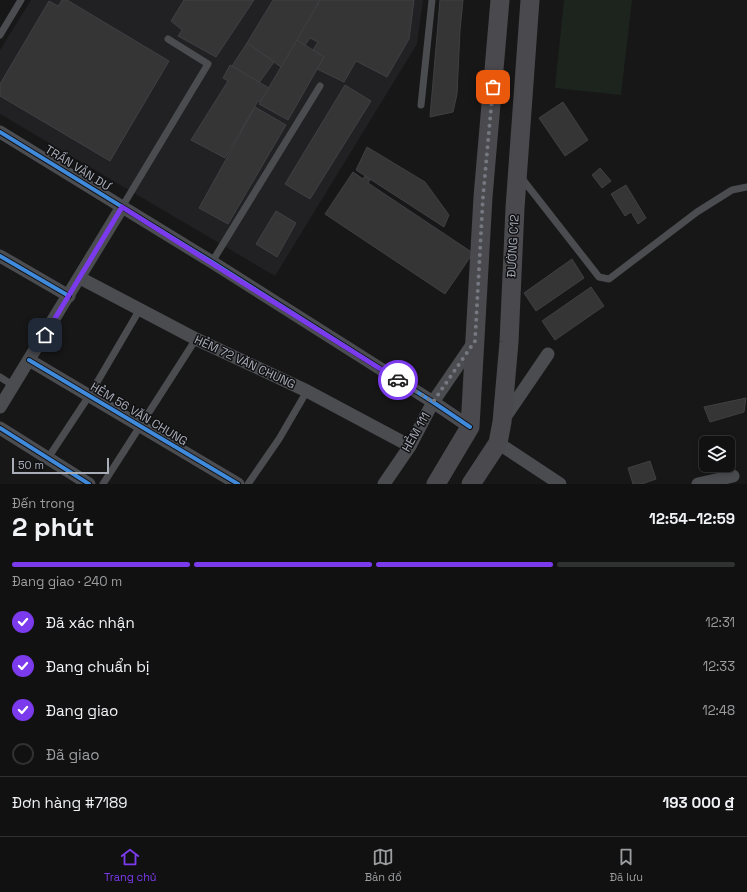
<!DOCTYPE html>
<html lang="vi">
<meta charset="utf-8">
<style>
:root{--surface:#111;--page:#1e1f1f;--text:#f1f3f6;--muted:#9c9d9f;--line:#303131;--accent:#7c3aed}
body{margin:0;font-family:"Space Grotesk",sans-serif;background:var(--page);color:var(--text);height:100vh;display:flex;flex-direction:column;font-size:15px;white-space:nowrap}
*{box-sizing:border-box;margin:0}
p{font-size:13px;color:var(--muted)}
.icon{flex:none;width:22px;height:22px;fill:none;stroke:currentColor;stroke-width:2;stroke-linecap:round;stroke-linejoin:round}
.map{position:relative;height:484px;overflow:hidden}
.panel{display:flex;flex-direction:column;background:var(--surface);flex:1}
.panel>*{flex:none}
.buttons{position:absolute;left:699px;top:436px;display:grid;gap:8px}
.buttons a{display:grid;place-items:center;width:36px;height:36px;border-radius:6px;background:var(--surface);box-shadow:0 2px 6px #0003,0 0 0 1px var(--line);font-size:20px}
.scale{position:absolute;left:12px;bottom:10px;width:97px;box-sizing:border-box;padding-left:4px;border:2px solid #a8adb8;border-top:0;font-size:11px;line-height:14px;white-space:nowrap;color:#a8adb8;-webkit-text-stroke:3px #111113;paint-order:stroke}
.pin{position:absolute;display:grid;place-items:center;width:34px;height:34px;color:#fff;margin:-17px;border-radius:8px;box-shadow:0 2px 6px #0006}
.courier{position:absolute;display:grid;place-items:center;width:40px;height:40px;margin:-20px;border:3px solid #7c3aed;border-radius:50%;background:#fff;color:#222;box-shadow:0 1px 5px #0007}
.summary em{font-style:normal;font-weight:700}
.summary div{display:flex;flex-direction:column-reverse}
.summary{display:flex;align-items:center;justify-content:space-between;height:68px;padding:0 12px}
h1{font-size:26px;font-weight:700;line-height:30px}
.bar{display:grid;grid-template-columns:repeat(4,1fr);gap:6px 4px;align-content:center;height:48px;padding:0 12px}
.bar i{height:5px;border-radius:3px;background:var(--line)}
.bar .current{background:var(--accent)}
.bar p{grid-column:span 4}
.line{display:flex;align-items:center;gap:10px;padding:0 12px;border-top:1px solid var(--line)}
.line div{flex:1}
ol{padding:0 12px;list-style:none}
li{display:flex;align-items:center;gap:12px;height:44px}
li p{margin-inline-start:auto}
li .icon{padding:4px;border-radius:50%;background:var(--accent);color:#fff;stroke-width:4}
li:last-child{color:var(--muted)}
li i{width:22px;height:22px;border:2px solid var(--line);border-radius:50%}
.dock{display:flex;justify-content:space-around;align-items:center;height:56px;border-top:1px solid var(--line);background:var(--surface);font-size:11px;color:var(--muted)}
.dock a{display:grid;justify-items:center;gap:2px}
.dock .current{color:var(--accent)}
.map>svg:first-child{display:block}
</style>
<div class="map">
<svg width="747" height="484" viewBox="0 0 747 484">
<rect width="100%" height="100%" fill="#171717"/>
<polygon fill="#212123" points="31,0 423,0 417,44 275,276 0,114 0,50"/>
<polygon fill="#1d241e" points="564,0 632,0 621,95 555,88"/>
<g fill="#353536" stroke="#3f4043">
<polygon points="62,0 67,0 169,61 110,161 0,96 0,84 49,1 58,6"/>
<polygon points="184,0 254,0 216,57 178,36 182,30 171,21"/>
<polygon points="273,0 322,0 281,67 247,43"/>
<polygon points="320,0 414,0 409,39 387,77 356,61 344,82 317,69 324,57 313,50 318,42 310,38 305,45 297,40"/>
<polygon points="440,0 463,0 460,30 457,94 453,112 430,117"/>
<polygon points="297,40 324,57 288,120 259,104"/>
<polygon points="247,43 274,62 259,83 232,66"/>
<polygon points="230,65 269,88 260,102 258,101 225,158 191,140 228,81 223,78"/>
<polygon points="345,85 371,101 310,199 285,184"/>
<polygon points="563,102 588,140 565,156 539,118"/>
<polygon points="255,107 286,125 228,224 199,208"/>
<polygon points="367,147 425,182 449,215 444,227 356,170"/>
<polygon points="600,168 611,181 602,188 592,175"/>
<polygon points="353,172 363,179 365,176 370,180 368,183 473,253 445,294 325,214"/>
<polygon points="626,185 646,218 638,224 631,212 625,216 611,194"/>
<polygon points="276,211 296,223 277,257 256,244"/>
<polygon points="572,259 584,278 536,311 524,293"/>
<polygon points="591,287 604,306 555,340 542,321"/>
<polygon points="746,398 744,412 710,422 704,407"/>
<polygon points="650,461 656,479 642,484 633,484 628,468"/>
</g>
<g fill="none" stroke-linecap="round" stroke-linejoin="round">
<g stroke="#4b4c50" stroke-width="7">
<polyline points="0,35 21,0"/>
<polyline points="421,105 432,0"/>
<polyline points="520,176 599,277 609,279 697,212 732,190 747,187"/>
<polyline points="122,207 208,64 168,39"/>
<polyline points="212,262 320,86"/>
<polyline points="0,377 14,386"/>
<polyline points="48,458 89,396 140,309"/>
<polyline points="103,484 196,339"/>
<polyline points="248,484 279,439 307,391"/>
</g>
<g stroke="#4b4c50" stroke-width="13">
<polyline points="0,132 212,262 433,402 470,427"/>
<polyline points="0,256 69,296"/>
<polyline points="80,278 196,339 307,391 410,446"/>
<polyline points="29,360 238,484"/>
<polyline points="0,407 122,207"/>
<polyline points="503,420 548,354"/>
<polyline points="0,428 89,484"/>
<polyline points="498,443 560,484"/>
<polyline points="384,484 410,446 433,402 474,342"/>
<polyline points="698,484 733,476"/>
</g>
<g stroke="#4a4a4e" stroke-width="19">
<polyline points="436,484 470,427 483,197 500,0"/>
<polyline points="471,484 498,443 502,422 509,342 515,208 530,0"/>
</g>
<g stroke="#111113" stroke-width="6">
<g id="cycleway">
<polyline points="0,132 212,262 433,402 470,427"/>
<polyline points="0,256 69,296"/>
<polyline points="29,360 238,484"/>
<polyline points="0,428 89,484"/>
</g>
</g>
<use href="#cycleway" stroke="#408adc" stroke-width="4"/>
</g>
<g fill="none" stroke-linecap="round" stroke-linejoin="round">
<polyline stroke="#757880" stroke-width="4" stroke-dasharray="0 7.2" points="398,380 433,402 475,341 483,197 493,87"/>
<polyline stroke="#7c3aed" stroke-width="5" points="45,335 122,207 398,380"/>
</g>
<g text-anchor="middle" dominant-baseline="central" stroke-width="3" stroke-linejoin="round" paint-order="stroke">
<g font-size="12" fill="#a8adb8" stroke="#111113">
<text transform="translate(78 168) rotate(32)">TRẦN VĂN DƯ</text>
<text transform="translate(513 246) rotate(-87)">ĐƯỜNG C12</text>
<text transform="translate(245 362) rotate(25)">HẺM 72 VĂN CHUNG</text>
<text transform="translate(139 414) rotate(31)">HẺM 56 VĂN CHUNG</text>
<text transform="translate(416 432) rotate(-60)">HẺM 111</text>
</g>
</g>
</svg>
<div class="buttons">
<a><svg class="icon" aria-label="layers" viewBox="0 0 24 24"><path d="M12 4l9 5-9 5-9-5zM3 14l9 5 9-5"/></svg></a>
</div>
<div class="scale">50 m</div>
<div class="pin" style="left:493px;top:87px;background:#ea580c"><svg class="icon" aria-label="bag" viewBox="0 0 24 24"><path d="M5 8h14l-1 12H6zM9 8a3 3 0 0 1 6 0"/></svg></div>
<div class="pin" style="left:45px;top:335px;background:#1f2937"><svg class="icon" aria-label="home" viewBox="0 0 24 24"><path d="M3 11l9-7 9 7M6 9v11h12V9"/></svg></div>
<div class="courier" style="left:398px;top:380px"><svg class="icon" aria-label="car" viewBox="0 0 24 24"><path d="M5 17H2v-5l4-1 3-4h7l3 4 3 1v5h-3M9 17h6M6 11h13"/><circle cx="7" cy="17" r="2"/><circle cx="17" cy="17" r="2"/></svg></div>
</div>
<section class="panel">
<div class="summary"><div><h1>2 phút</h1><p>Đến trong</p></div><em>12:54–12:59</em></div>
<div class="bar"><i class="current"></i><i class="current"></i><i class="current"></i><i></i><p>Đang giao · 240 m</p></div>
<ol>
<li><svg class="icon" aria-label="check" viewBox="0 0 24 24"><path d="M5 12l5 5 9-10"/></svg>Đã xác nhận<p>12:31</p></li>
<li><svg class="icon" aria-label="check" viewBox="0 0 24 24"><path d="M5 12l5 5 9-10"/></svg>Đang chuẩn bị<p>12:33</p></li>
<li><svg class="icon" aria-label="check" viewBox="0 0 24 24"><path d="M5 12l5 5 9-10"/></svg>Đang giao<p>12:48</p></li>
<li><i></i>Đã giao</li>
</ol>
<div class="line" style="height:52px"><div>Đơn hàng #7189</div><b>193 000 ₫</b></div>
</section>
<nav class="dock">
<a class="current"><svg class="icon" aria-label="home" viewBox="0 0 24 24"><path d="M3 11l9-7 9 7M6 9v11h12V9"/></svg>Trang chủ</a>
<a><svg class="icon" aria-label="map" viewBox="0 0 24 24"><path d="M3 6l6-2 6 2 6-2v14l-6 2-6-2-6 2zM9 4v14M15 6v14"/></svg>Bản đồ</a>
<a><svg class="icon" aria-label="saved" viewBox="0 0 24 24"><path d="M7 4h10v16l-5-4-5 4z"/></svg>Đã lưu</a>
</nav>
